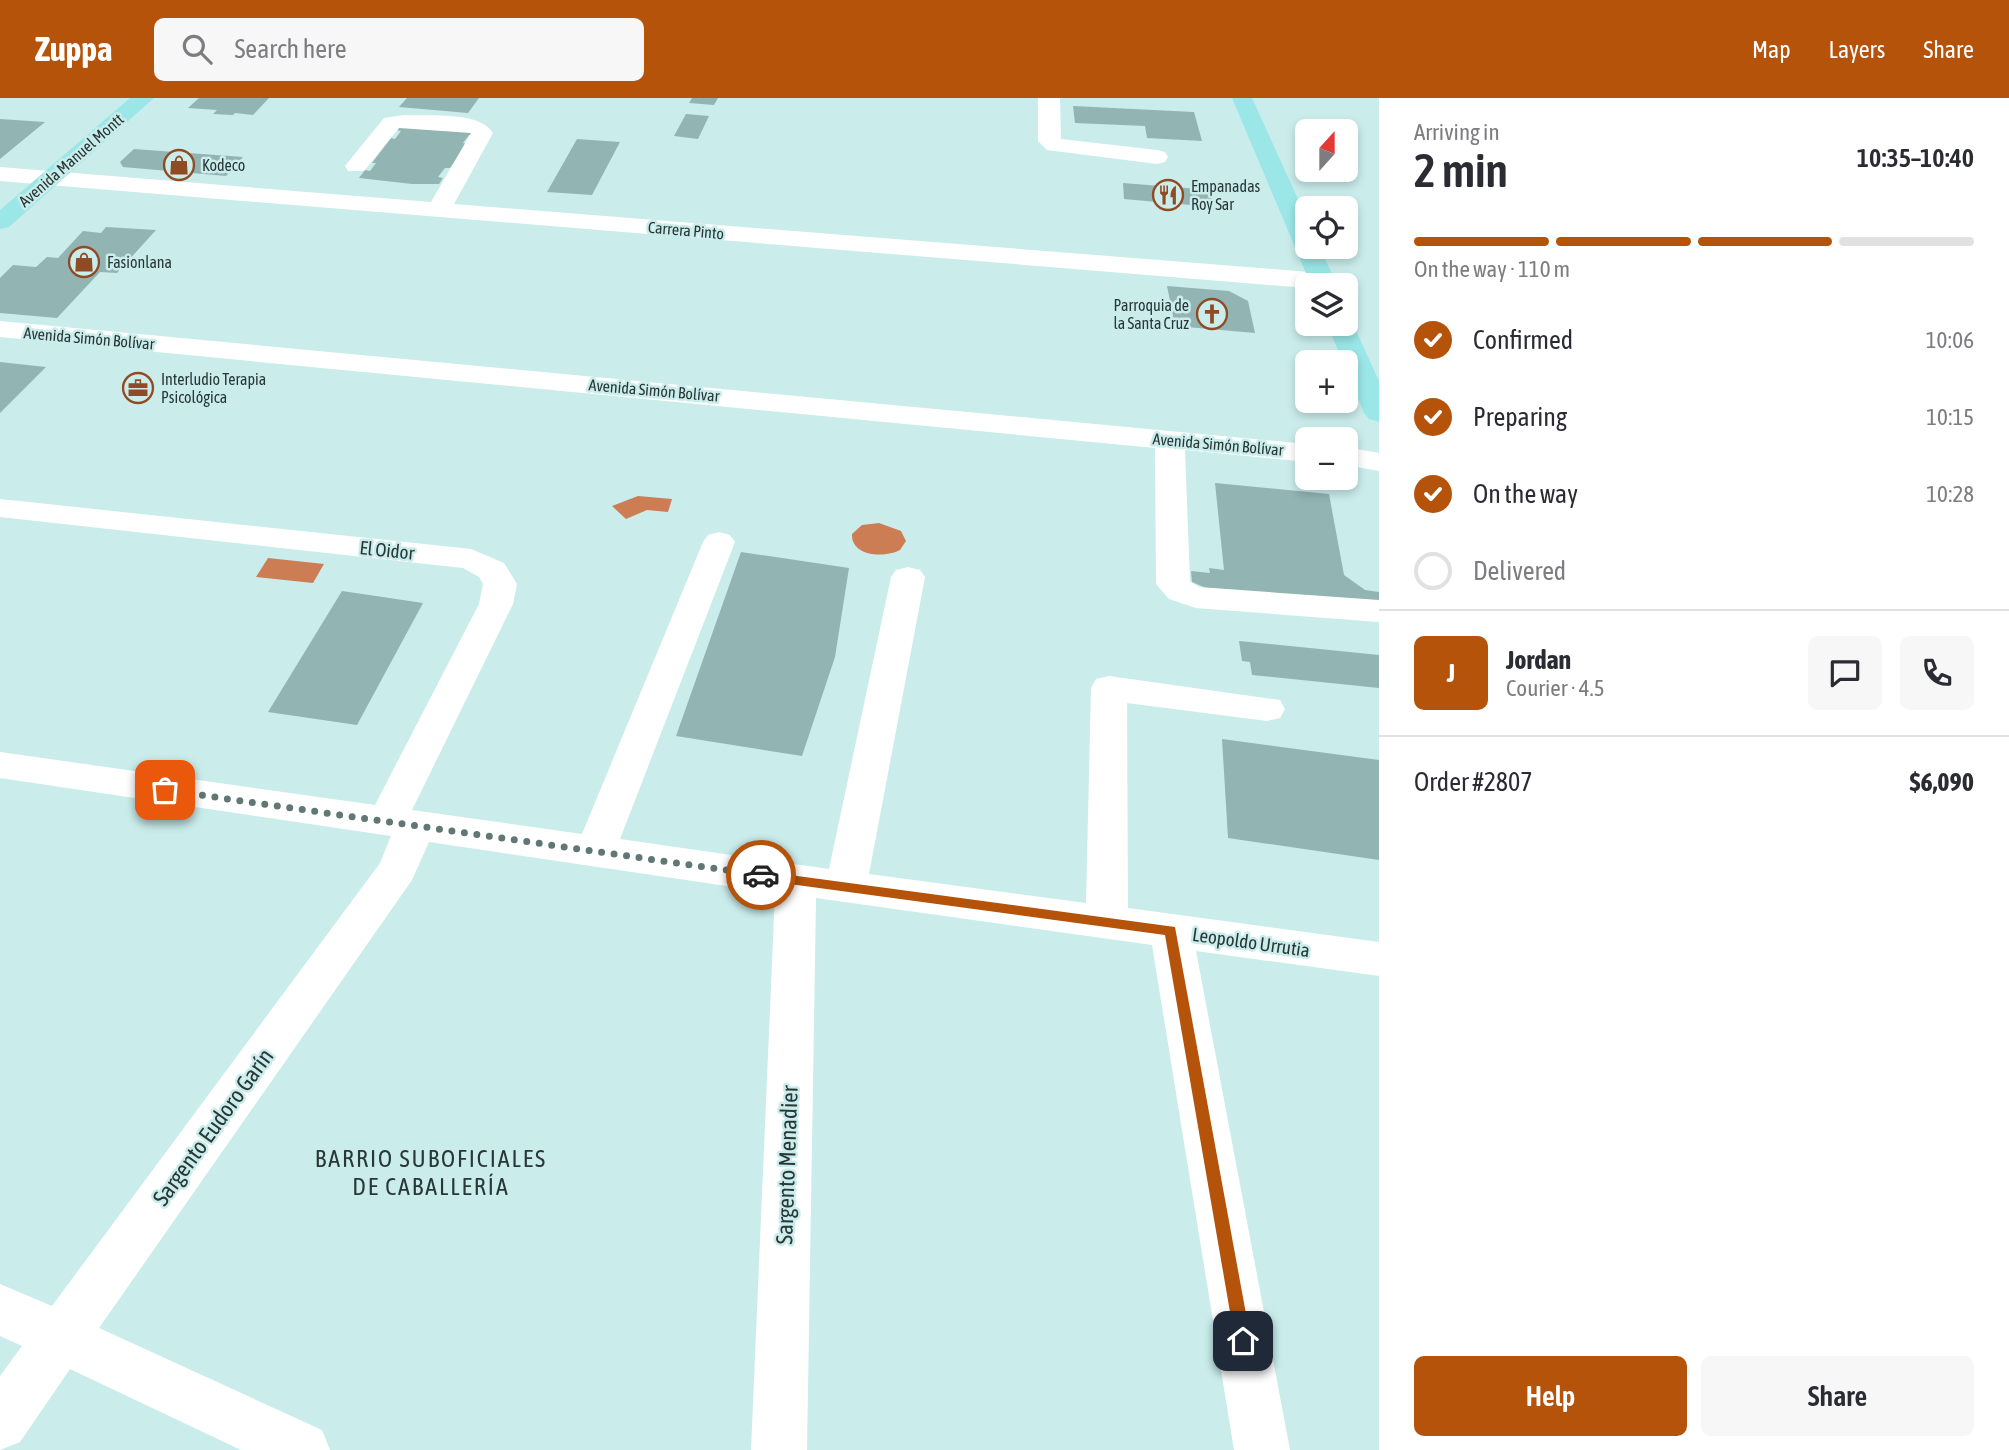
<!DOCTYPE html>
<meta charset="utf-8">
<style>
:root{--surface:#fff;--page:#f7f7f7;--text:#2b2b33;--muted:#7c7c81;--line:#e1e1e2;--accent:#b45309}
body{margin:0;font-family:"Asap Condensed",sans-serif;background:var(--page);color:var(--text);height:100vh;display:flex;flex-direction:column;font-size:26px;white-space:nowrap}
*{box-sizing:border-box;margin:0}
p{font-size:23px;color:var(--muted)}
.icon{flex:none;width:38px;height:38px;fill:none;stroke:currentColor;stroke-width:2;stroke-linecap:round;stroke-linejoin:round}
.map{position:relative;flex:1;overflow:hidden}
.side{display:flex;flex-direction:column;background:var(--surface);width:630px}
.side>*{flex:none}
.needle{width:46px;rotate:21deg}
.tools{position:absolute;left:1295px;top:21px;display:grid;gap:14px}
.tools a{display:grid;place-items:center;width:63px;height:63px;border-radius:10px;background:var(--surface);box-shadow:0 4px 10px #0003;font-size:35px}
.pin{position:absolute;display:grid;place-items:center;width:60px;height:60px;color:#fff;margin:-30px;border-radius:14px;box-shadow:0 4px 10px #0006}
.courier{position:absolute;display:grid;place-items:center;width:70px;height:70px;margin:-35px;border:5px solid #b45309;border-radius:50%;background:#fff;color:#222;box-shadow:0 2px 9px #0007}
.summary em{font-style:normal;font-weight:600}
.summary div{display:flex;flex-direction:column-reverse}
.summary{display:flex;align-items:center;justify-content:space-between;height:119px;padding:0 35px}
h1{font-size:46px;font-weight:600;line-height:52px}
.bar{display:grid;grid-template-columns:repeat(4,1fr);gap:10px 7px;align-content:center;height:84px;padding:0 35px}
.bar i{height:9px;border-radius:5px;background:var(--line)}
.bar .active{background:var(--accent)}
.bar p{grid-column:span 4}
.line{display:flex;align-items:center;gap:18px;padding:0 35px;border-top:2px solid var(--line)}
.line div{flex:1}
.round{display:grid;place-items:center;flex:none;width:74px;height:74px;border-radius:10px;background:var(--page)}
ol{padding:0 35px;list-style:none}
li{display:flex;align-items:center;gap:21px;height:77px}
li p{margin-inline-start:auto}
li .icon{padding:7px;border-radius:50%;background:var(--accent);color:#fff;stroke-width:4}
li:last-child{color:var(--muted)}
li i{width:38px;height:38px;border:4px solid var(--line);border-radius:50%}
.button{display:flex;gap:14px;margin-top:auto;padding:14px 35px}
.button a{flex:1;height:80px;border-radius:10px;background:var(--accent);color:#fff;font-size:28px;font-weight:600;line-height:80px;text-align:center}
.button a+a{background:var(--page);color:var(--text)}
header{display:flex;align-items:center;gap:42px;box-sizing:border-box;height:98px;padding:0 35px;background:var(--accent);color:#fff}
header strong{font-size:33px}
nav{display:flex;gap:38px;margin-inline-start:auto;font-size:24px}
.search{width:490px;height:63px;background:var(--page);display:flex;align-items:center;gap:18px;box-sizing:border-box;padding:0 24px;border-radius:10px;color:var(--muted);font-size:26px}
main{display:flex;flex:1;min-height:0}
.map>svg:first-child{display:block}
</style>
<header>
<strong>Zuppa</strong>
<div class="search"><svg class="icon" aria-label="search" viewBox="0 0 24 24"><circle cx="10" cy="10" r="6"/><path d="M15 15l6 6"/></svg>Search here</div>
<nav><a>Map</a><a>Layers</a><a>Share</a></nav>
</header>
<main>
<div class="map">
<svg width="1379" height="1352" viewBox="0 0 1379 1352">
<rect width="100%" height="100%" fill="#caedec"/>
<g fill="#cc7d54">
<polygon points="638,398 672,401 668,414 647,412 626,421 612,408"/>
<path d="M879 425 901 433 906 443 900 452C885 460 851 459 852 436L862 427Z"/>
<polygon points="268,460 324,466 313,485 256,479"/>
</g>
<g fill="#92b4b3">
<polygon points="199,0 269,0 253,17 235,15 233,17 213,16 217,12 188,10"/>
<polygon points="407,0 479,0 468,15 399,9"/>
<polygon points="692,0 718,0 714,7 689,5"/>
<polygon points="1073,8 1194,14 1202,43 1147,40 1145,28 1075,25"/>
<polygon points="686,16 709,18 698,41 674,38"/>
<polygon points="0,21 45,24 0,61"/>
<polygon points="402,27 476,32 472,38 469,37 463,45 467,46 450,70 445,70 438,79 443,80 439,86 412,86 359,80 365,72 370,73 376,65 372,65 391,40 395,41 401,33 397,32"/>
<polygon points="577,41 620,44 592,97 547,94"/>
<polygon points="134,51 243,59 226,78 123,69 120,64"/>
<polygon points="1123,85 1211,92 1213,109 1124,101"/>
<polygon points="106,129 156,132 117,175 100,174 57,220 0,215 0,180 13,167 36,169 47,159 58,160 83,133 101,135"/>
<polygon points="1167,188 1229,193 1248,203 1255,235 1175,228"/>
<polygon points="0,264 46,269 0,315"/>
<polygon points="1215,385 1329,396 1344,477 1365,492 1379,494 1379,505 1206,490 1192,484 1191,473 1210,475 1209,470 1224,472"/>
<polygon points="741,454 849,470 835,559 802,658 676,638"/>
<polygon points="342,493 423,505 357,627 268,614"/>
<polygon points="1239,543 1379,557 1379,590 1252,577 1250,564 1242,563"/>
<polygon points="1222,641 1379,662 1379,762 1228,740"/>
</g>
<g fill="none" stroke-linecap="round" stroke-linejoin="round">
<g fill="#fff" fill-rule="evenodd">
<polygon points="1038,0 1060,0 1061,41 1157,52 1165,54 1168,59 1165,64 1157,66 1047,52 1038,43"/>
<path d="M404 17C427 18 481 13 493 35L454 106 1322 175 1331 178 1335 183 1332 187H1307V190L0 83V69L431 104 471 35 399 30 364 73H348L345 68 384 20Z"/>
<polygon points="0,223 1307,346 1307,364 1185,352 1190,483 1199,489 1379,502 1379,524 1196,510 1169,501 1156,486 1155,350 0,239"/>
<polygon points="1346,349 1379,355 1379,373 1346,367"/>
<polygon points="0,401 471,451 504,465 517,486 513,506 412,712 582,736 703,444 708,437 719,434 730,437 735,444 620,741 829,771 891,479 896,472 908,469 920,472 925,479 869,776 1086,805 1091,590 1096,581 1109,578 1280,602 1285,611 1280,620 1267,623 1127,605 1128,810 1379,844 1379,878 1196,853 1290,1352 1234,1352 1152,847 816,800 807,1352 751,1352 775,795 429,744 412,782 99,1230 322,1332 330,1352 241,1352 70,1271 20,1344 0,1352 0,1278 22,1248 0,1238 0,1186 52,1208 380,765 391,738 0,680 0,654 375,707 479,506 483,486 479,479 463,470 0,419"/>
</g>
<g fill="#9be7e7" fill-rule="evenodd">
<polygon points="130,0 154,0 9,129 0,131 0,112"/>
<polygon points="1232,0 1252,0 1307,121 1307,149 1320,149 1337,187 1311,187"/>
<polygon points="1346,219 1353,226 1379,283 1379,324 1369,321 1364,315 1346,271 1346,264 1343,264 1327,226 1346,226"/>
</g>
</g>
<polygon fill="#b45309" points="761,773 1175,829 1251,1243 1248,1248 1243,1250 1237,1248 1235,1243 1165,837 761,782 755,777"/>
<g fill="none" stroke-linecap="round" stroke-linejoin="round">
<polyline stroke="#617776" stroke-width="7" stroke-dasharray="0 12.6" points="165,692 761,777"/>
</g>
<defs>
<g id="shop-ring" transform="scale(1.575)"><circle r="9.5" fill="#caedec" stroke="#914b24" stroke-width="1.5"/><path d="M-5-2.5h2.3a2.7 3.5 0 0 1 5.4 0H5L5.5 6h-11ZM-1.5-2.5h3a1.5 2.3 0 0 0-3 0Z" fill="#914b24"/></g>
<g id="restaurant-ring" transform="scale(1.575)"><circle r="9.5" fill="#caedec" stroke="#914b24" stroke-width="1.5"/><path d="M-5-6h1v4h1v-4h1v4h1v-4h1v5L-1.5 .5V6h-2V.5L-5-1ZM5-6V6H3V1.5H1.5Q1.5-4 5-6Z" fill="#914b24"/></g>
<g id="church-ring" transform="scale(1.575)"><circle r="9.5" fill="#caedec" stroke="#914b24" stroke-width="1.5"/><path d="M-1.2-6h2.4v3.5h3.3v2.4h-3.3V6h-2.4V-.1h-3.3v-2.4h3.3Z" fill="#914b24"/></g>
<g id="office-ring" transform="scale(1.575)"><circle r="9.5" fill="#caedec" stroke="#914b24" stroke-width="1.5"/><path d="M-6-3h4V-5.5h4V-3h4V5H-6ZM-1-4.5V-3h2v-1.5ZM-6 0V1H6V0Z" fill="#914b24"/></g>
</defs>
<g fill-rule="evenodd">
<use href="#shop-ring" x="179" y="67"/>
<use href="#restaurant-ring" x="1168" y="97"/>
<use href="#shop-ring" x="84" y="164"/>
<use href="#church-ring" x="1212" y="216"/>
<use href="#office-ring" x="138" y="290"/>
</g>
<g text-anchor="middle" dominant-baseline="central" stroke-width="5" stroke-linejoin="round" paint-order="stroke">
<g font-size="16" fill="#293736" stroke="#caedec">
<text transform="translate(71 62) rotate(-41)">Avenida Manuel Montt</text>
<text transform="translate(686 132) rotate(5)">Carrera Pinto</text>
<text transform="translate(89 240) rotate(5)">Avenida Simón Bolívar</text>
<text transform="translate(654 292) rotate(5)">Avenida Simón Bolívar</text>
<text transform="translate(1218 346) rotate(5)">Avenida Simón Bolívar</text>
</g>
<g font-size="16" fill="#293736" stroke="#caedec" text-anchor="start">
<text x="202" y="67">Kodeco</text>
<text x="1191" y="88">Empanadas<tspan x="1191" dy="18">Roy Sar</tspan></text>
<text x="107" y="164">Fasionlana</text>
<text x="1189" y="207" text-anchor="end">Parroquia de<tspan x="1189" dy="18">la Santa Cruz</tspan></text>
<text x="161" y="281">Interludio Terapia<tspan x="161" dy="18">Psicológica</tspan></text>
</g>
<g font-size="19" fill="#293736" stroke="#caedec">
<text transform="translate(387 452) rotate(6)">El Oidor</text>
<text transform="translate(1251 844) rotate(8)">Leopoldo Urrutia</text>
</g>
<g font-size="23" fill="#293736" stroke="#caedec">
<text transform="translate(213 1029) rotate(-54)">Sargento Eudoro Garín</text>
<text transform="translate(787 1067) rotate(-88)">Sargento Menadier</text>
</g>
<g font-size="24" letter-spacing="2" fill="#293736" stroke="#caedec">
<text x="431" y="1060">BARRIO SUBOFICIALES<tspan x="431" dy="28">DE CABALLERÍA</tspan></text>
</g>
</g>
</svg>
<div class="tools">
<a><svg class="needle" viewBox="-14 -14 28 28"><path d="M0-13l5 13h-10z" fill="#e53935"/><path d="M0 13l5-13h-10z" fill="#7c7c81"/></svg></a>
<a><svg class="icon" aria-label="locate" viewBox="0 0 24 24"><circle cx="12" cy="12" r="6"/><path d="M12 2v4M12 18v4M2 12h4M18 12h4"/></svg></a>
<a><svg class="icon" aria-label="layers" viewBox="0 0 24 24"><path d="M12 4l9 5-9 5-9-5zM3 14l9 5 9-5"/></svg></a>
<a>+</a>
<a>−</a>
</div>
<div class="pin" style="left:165px;top:692px;background:#ea580c"><svg class="icon" aria-label="bag" viewBox="0 0 24 24"><path d="M5 8h14l-1 12H6zM9 8a3 3 0 0 1 6 0"/></svg></div>
<div class="pin" style="left:1243px;top:1243px;background:#1f2937"><svg class="icon" aria-label="home" viewBox="0 0 24 24"><path d="M3 11l9-7 9 7M6 9v11h12V9"/></svg></div>
<div class="courier" style="left:761px;top:777px"><svg class="icon" aria-label="car" viewBox="0 0 24 24"><path d="M5 17H2v-5l4-1 3-4h7l3 4 3 1v5h-3M9 17h6M6 11h13"/><circle cx="7" cy="17" r="2"/><circle cx="17" cy="17" r="2"/></svg></div>
</div>
<section class="side">
<div class="summary"><div><h1>2 min</h1><p>Arriving in</p></div><em>10:35–10:40</em></div>
<div class="bar"><i class="active"></i><i class="active"></i><i class="active"></i><i></i><p>On the way · 110 m</p></div>
<ol>
<li><svg class="icon" aria-label="check" viewBox="0 0 24 24"><path d="M5 12l5 5 9-10"/></svg>Confirmed<p>10:06</p></li>
<li><svg class="icon" aria-label="check" viewBox="0 0 24 24"><path d="M5 12l5 5 9-10"/></svg>Preparing<p>10:15</p></li>
<li><svg class="icon" aria-label="check" viewBox="0 0 24 24"><path d="M5 12l5 5 9-10"/></svg>On the way<p>10:28</p></li>
<li><i></i>Delivered</li>
</ol>
<div class="line" style="height:126px"><b class="round" style="background:var(--accent);color:#fff">J</b><div><b>Jordan</b><p>Courier · 4.5</p></div><a class="round"><svg class="icon" aria-label="chat" viewBox="0 0 24 24"><path d="M4 5h16v11H9l-5 4z"/></svg></a><a class="round"><svg class="icon" aria-label="phone" viewBox="0 0 24 24"><path d="M5 4h4l2 5-3 2q2 4 5 5l2-3 5 2v4C11 20 4 13 5 4z"/></svg></a></div>
<div class="line" style="height:91px"><div>Order #2807</div><b>$6,090</b></div>
<div class="button"><a>Help</a><a>Share</a></div>
</section>
</main>
